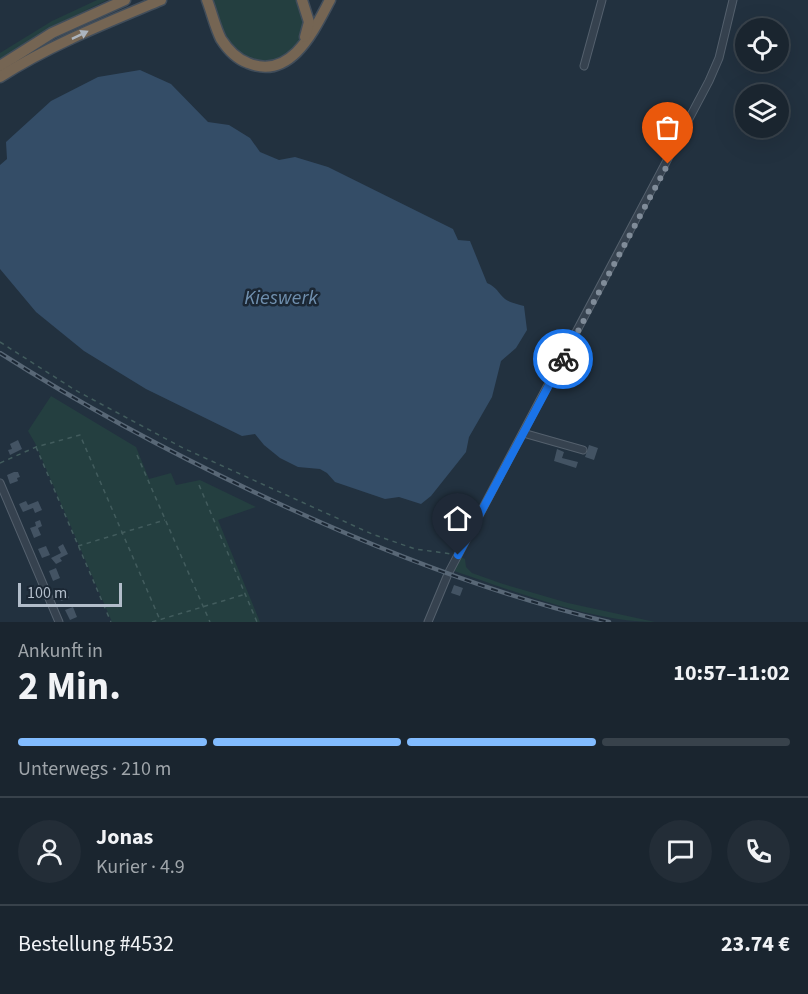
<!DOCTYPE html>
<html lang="de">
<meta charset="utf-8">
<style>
:root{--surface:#1a252f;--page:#232d37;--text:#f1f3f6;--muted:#9fa5aa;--line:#38424b;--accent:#82bcff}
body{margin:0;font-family:"Source Sans 3",sans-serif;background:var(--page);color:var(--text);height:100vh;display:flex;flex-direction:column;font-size:22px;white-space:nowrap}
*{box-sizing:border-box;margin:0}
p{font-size:20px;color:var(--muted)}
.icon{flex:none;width:33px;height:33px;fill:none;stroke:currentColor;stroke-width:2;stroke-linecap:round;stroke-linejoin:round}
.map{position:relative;height:622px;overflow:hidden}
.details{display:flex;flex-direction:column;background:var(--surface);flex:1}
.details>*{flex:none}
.controls{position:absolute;left:735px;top:18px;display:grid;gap:12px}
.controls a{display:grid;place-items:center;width:54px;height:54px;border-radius:50%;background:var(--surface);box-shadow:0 6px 24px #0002,0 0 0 2px var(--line);font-size:30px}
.scale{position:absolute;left:18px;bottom:15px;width:104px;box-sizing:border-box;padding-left:6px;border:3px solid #b2bdca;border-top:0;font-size:16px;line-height:21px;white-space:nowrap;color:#b2bdca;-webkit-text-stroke:4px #1b2734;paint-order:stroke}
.pin{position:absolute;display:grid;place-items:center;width:51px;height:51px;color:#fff;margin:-62px -26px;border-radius:50% 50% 50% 0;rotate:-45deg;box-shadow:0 0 6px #0007}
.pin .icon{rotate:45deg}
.courier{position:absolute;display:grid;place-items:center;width:60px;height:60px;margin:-30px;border:4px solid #1a73e8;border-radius:50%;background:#fff;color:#222;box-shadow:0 2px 8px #0007}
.summary em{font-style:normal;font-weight:700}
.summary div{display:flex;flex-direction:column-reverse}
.summary{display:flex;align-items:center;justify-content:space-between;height:102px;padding:0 18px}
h1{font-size:39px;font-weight:700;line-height:45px}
.bar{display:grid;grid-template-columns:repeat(4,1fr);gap:9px 6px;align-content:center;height:72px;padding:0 18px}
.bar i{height:8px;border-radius:4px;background:var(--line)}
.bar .selected{background:var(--accent)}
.bar p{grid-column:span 4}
.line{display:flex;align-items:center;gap:15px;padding:0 18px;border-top:2px solid var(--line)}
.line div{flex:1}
.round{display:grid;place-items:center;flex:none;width:63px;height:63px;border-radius:32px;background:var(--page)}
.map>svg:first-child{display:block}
</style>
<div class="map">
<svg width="808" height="622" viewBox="0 0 808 622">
<rect width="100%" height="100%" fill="#22313f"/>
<g fill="#243f40">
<polygon points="97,0 107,0 60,23 0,61 0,53 52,21"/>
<path d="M213 0H298C301 7 306 15 305 22 303 55 262 76 237 50 224 37 218 18 213 0Z"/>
<polygon points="51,396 136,447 149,479 171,473 176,485 200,480 256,507 218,520 260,622 112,622 35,443 28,431"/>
<path d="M461 557 465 559 466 567 472 573 503 584 568 603 655 622C592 622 514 591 454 571Z"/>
</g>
<path fill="#344d67" d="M140 70 171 84 208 122 229 125 250 138 260 152 279 160 295 157 328 167 453 229 458 240 470 241 487 283C498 288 497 292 505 299 510 303 518 304 524 306L527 330 516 348 501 361 492 397 469 437 466 452 431 496 421 504 399 497 385 499 335 482 327 473 320 469 298 467 280 458 264 445 255 434 242 436 146 389 84 351 36 312 0 269V165L7 159 6 142 51 101 98 77Z"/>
<g fill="#435363">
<polygon points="18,440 22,449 10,455 8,450 12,449 10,444"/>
<polygon points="589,445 598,448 594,460 585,457"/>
<polygon points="557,449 564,452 562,458 578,462 576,468 554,461"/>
<polygon points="14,472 18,472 20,477 17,478 18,481 10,484 7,475"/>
<polygon points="26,501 28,505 38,501 42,510 35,513 33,508 23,512 19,504"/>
<polygon points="40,520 42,526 38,528 41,535 34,538 30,528 36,526 35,522"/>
<polygon points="63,544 68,554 60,558 62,561 56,564 51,558 61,553 58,547"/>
<polygon points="46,546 50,555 42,558 38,549"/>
<polygon points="56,568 60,578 53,581 49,571"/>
<polygon points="454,585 463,588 460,596 451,593"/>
<polygon points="65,588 69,598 61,601 57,591"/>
<polygon points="73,607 77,617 70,620 65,610"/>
</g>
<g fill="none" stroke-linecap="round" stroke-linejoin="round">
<g stroke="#54606d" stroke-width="9">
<g id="minor">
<polyline points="584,66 602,0"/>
<polyline points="523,433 583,450"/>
<polyline points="0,483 59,622"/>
<polyline points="428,622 448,574 709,81 719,58 733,0"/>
</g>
</g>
<g stroke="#414d5a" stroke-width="13">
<g id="highway">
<path d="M207 0C212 13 215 27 221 39 228 50 237 59 248 63 291 81 314 30 330 0"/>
<polyline points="302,0 309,22 305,37"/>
<polyline points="0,66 52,33 125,0"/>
<path d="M0 77C50 45 106 23 161 0"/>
</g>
</g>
<g stroke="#425c5d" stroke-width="1.5" stroke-dasharray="4.5 4.5" stroke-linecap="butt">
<polyline points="0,342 75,390 183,448 372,534 415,549 452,554"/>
<polyline points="36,447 111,622"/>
<polyline points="137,455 210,622"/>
<polyline points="0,463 36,447 80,435 160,620"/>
<polyline points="199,485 257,622"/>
<polyline points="78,546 165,520"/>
<polyline points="152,622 246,594"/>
</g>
<use href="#minor" stroke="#36424f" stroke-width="7"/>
<use href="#highway" stroke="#756553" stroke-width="10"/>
<g stroke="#586776" stroke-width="4.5">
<path id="rail" d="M0 353C91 411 186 461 284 506 389 554 497 596 609 622"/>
</g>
<use href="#rail" stroke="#1b2734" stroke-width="2" stroke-dasharray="7" stroke-linecap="butt"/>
</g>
<defs><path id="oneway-solid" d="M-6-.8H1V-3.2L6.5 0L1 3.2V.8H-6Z" transform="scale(1.5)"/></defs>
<use fill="#acb4be" href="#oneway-solid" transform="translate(80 35) rotate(-26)"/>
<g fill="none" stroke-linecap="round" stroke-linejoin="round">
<polyline stroke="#808c99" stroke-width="6" stroke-dasharray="0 10.8" points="563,359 668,164"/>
<polyline stroke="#1a73e8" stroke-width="8" points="458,555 563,359"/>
</g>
<g text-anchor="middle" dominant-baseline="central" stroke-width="5" stroke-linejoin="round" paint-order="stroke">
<g font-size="20" font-style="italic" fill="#7090af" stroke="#1b2734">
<text x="281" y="298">Kieswerk</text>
</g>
</g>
</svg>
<div class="controls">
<a><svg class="icon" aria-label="locate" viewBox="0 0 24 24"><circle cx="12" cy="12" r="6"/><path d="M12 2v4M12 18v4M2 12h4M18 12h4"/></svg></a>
<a><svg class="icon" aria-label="layers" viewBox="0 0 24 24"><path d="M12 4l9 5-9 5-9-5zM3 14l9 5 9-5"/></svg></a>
</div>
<div class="scale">100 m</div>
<div class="pin" style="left:668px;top:164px;background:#ea580c"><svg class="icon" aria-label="bag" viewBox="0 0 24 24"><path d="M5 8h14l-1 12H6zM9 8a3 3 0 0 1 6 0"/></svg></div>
<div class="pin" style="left:458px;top:555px;background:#1f2937"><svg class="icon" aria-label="home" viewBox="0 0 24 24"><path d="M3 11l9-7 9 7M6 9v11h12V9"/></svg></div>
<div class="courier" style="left:563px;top:359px"><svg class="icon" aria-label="bike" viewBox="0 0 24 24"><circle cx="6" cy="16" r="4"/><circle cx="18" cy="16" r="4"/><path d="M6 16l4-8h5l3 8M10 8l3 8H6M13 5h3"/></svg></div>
</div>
<section class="details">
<div class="summary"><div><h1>2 Min.</h1><p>Ankunft in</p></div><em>10:57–11:02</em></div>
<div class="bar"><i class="selected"></i><i class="selected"></i><i class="selected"></i><i></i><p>Unterwegs · 210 m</p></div>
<div class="line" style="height:108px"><a class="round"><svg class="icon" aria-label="person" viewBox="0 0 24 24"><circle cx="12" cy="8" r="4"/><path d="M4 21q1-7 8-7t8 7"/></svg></a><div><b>Jonas</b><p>Kurier · 4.9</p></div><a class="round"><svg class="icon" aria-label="chat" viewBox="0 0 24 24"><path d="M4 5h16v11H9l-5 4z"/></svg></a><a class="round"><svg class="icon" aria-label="phone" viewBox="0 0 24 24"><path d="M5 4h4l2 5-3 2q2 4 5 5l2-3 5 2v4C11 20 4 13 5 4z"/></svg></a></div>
<div class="line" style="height:78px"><div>Bestellung #4532</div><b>23.74 €</b></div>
</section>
